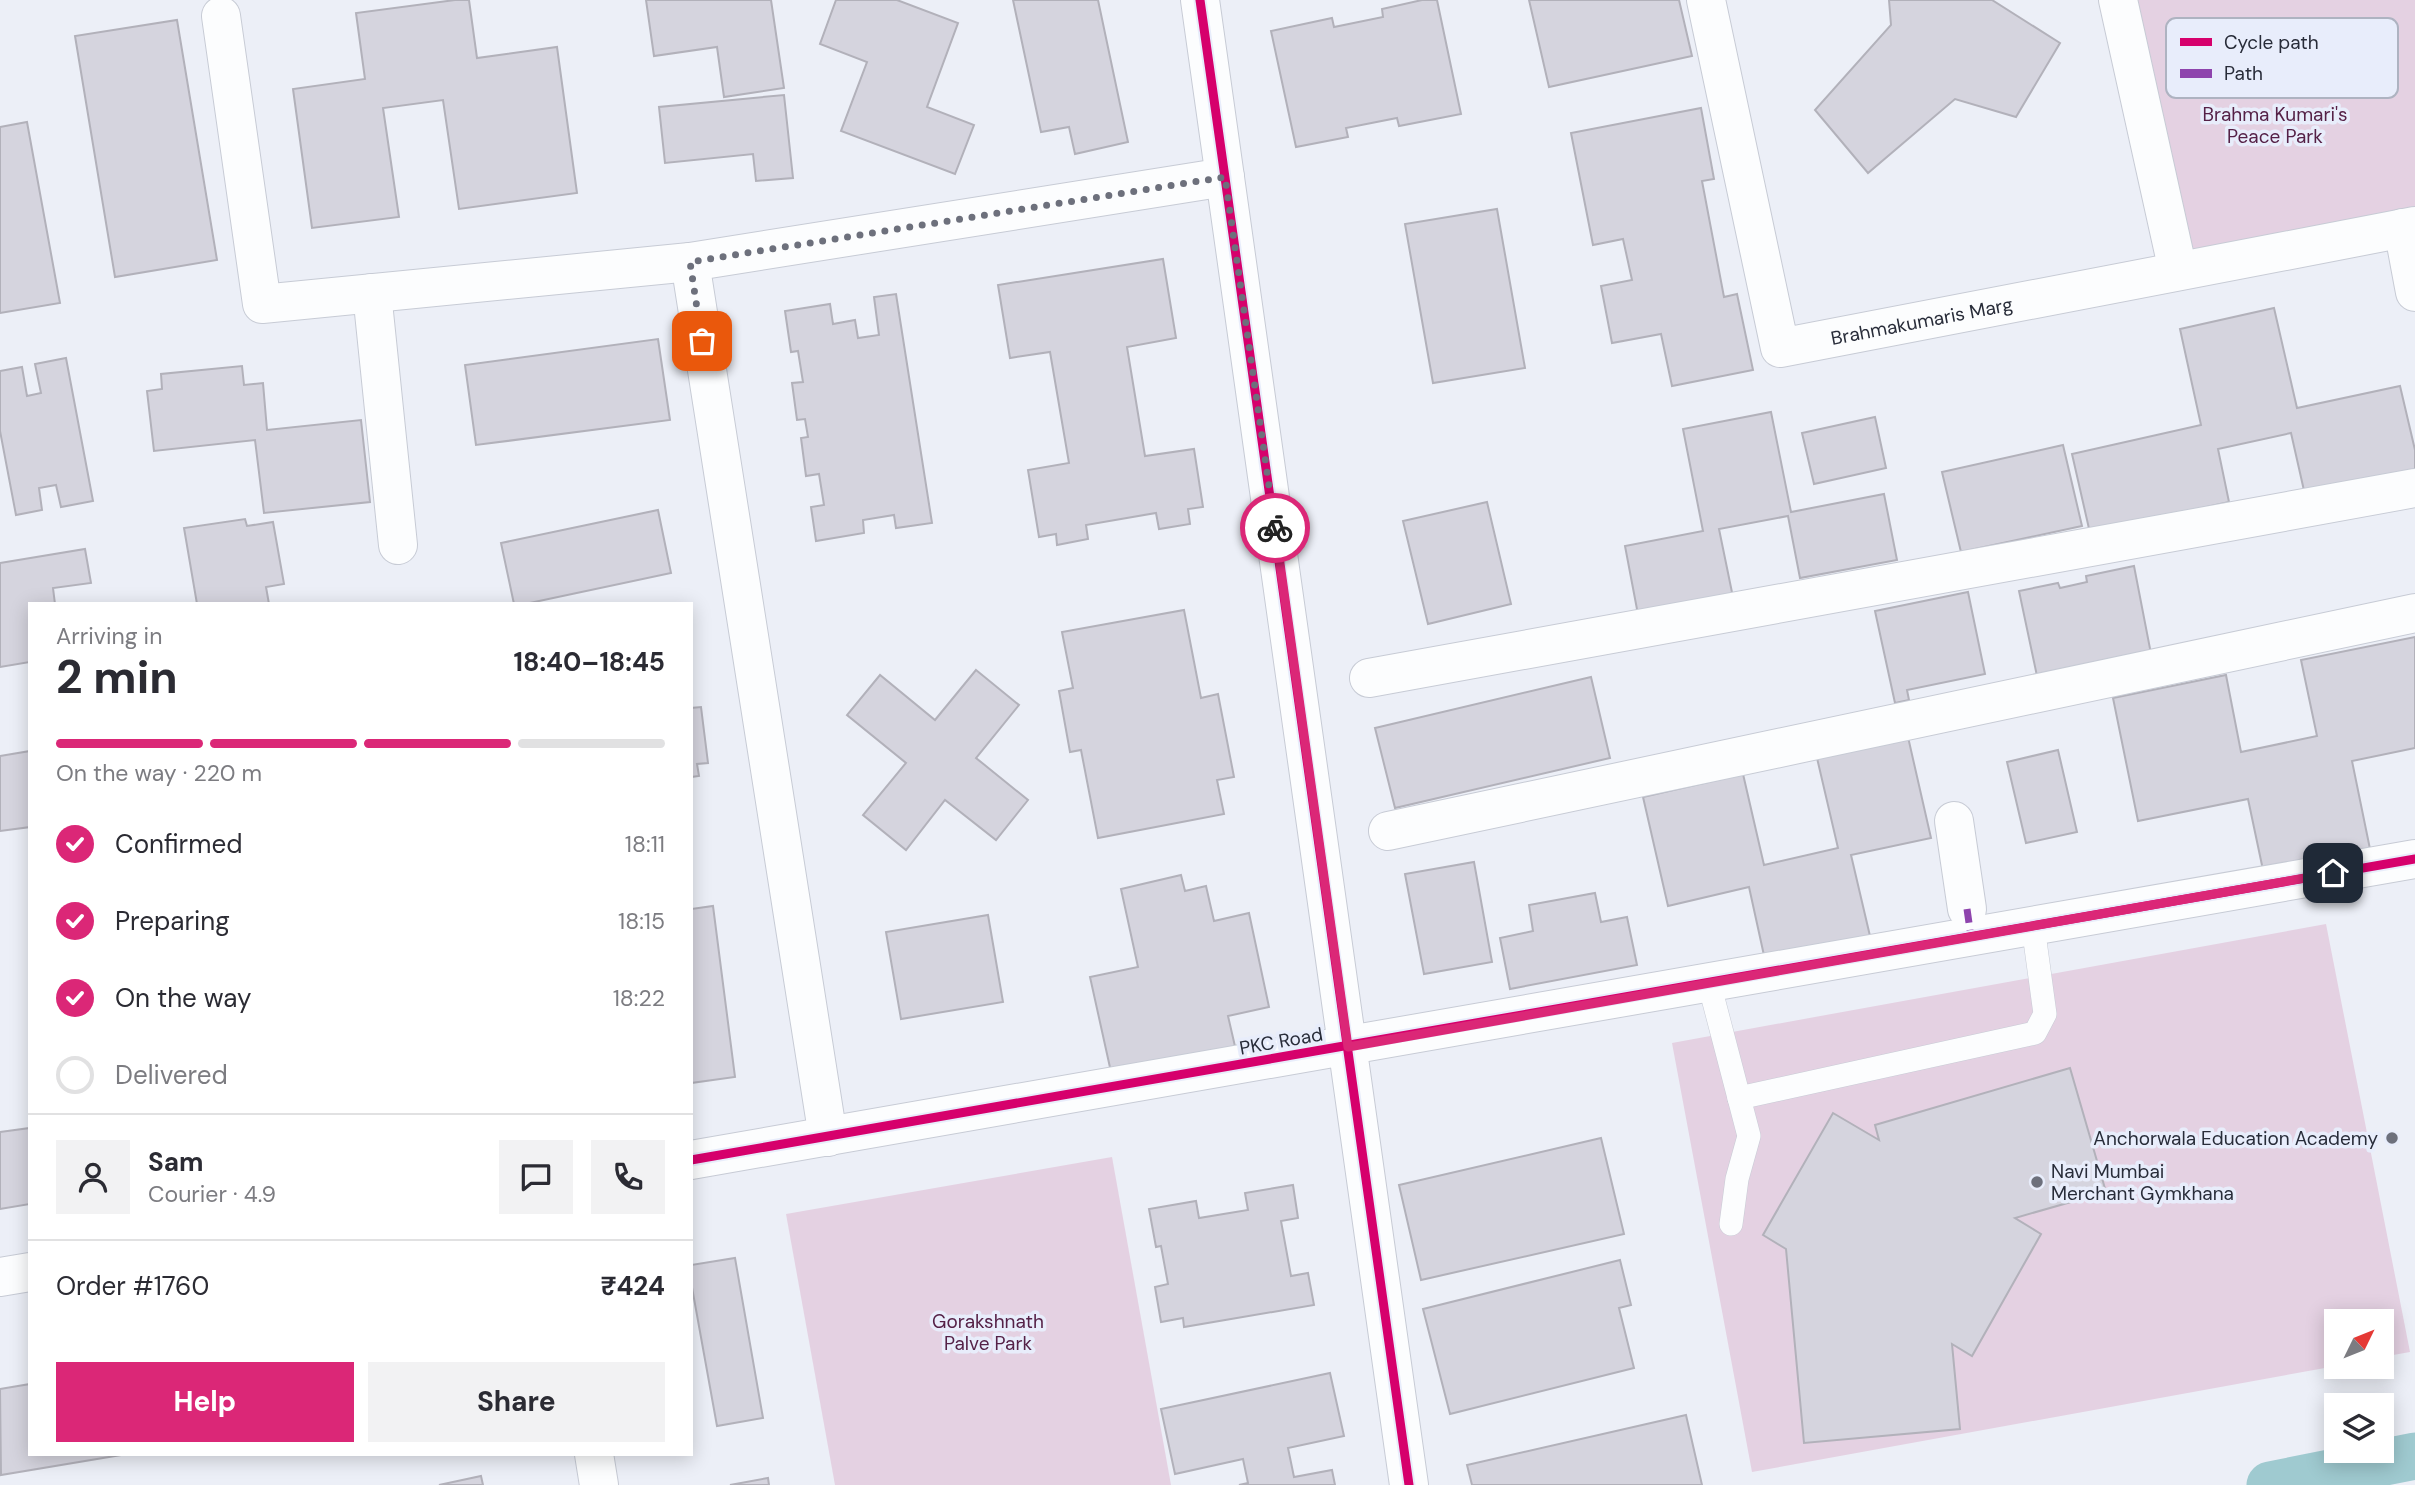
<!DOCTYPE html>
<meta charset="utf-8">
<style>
:root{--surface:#fff;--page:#f2f2f3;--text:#2b2b33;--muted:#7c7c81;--line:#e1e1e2;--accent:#db2777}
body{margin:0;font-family:"DM Sans",sans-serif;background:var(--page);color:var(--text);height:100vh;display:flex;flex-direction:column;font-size:26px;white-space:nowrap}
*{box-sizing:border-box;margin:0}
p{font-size:23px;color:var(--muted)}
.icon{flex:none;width:38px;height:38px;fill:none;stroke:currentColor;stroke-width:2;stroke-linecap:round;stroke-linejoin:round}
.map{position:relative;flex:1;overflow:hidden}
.sheet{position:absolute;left:28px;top:602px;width:665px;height:854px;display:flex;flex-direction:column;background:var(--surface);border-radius:0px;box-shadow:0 4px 18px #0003}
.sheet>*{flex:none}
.needle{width:46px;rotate:47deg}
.buttons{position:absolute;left:2324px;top:1309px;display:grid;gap:14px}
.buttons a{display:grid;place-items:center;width:70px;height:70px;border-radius:0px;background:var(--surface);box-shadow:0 4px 18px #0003;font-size:35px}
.pin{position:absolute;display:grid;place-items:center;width:60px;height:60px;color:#fff;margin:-30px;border-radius:14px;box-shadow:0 4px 10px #0006}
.courier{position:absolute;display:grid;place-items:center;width:70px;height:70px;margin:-35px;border:5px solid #db2777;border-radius:50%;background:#fff;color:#222;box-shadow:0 2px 9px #0007}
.head em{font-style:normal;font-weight:700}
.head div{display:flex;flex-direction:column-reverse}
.head{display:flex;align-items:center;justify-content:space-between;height:119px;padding:0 28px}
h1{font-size:46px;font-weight:700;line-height:52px}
.bar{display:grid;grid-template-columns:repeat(4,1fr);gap:10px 7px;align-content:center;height:84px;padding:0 28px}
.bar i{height:9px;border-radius:5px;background:var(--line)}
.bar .active{background:var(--accent)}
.bar p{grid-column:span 4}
.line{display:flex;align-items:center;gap:18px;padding:0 28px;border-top:2px solid var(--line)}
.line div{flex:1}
.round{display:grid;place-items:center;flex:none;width:74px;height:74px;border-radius:0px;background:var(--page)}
ol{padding:0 28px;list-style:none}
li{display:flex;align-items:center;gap:21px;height:77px}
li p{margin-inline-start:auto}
li .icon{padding:7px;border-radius:50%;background:var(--accent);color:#fff;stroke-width:4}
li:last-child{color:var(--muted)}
li i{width:38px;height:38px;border:4px solid var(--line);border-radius:50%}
.action{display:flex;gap:14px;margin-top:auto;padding:14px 28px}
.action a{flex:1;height:80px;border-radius:0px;background:var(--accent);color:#fff;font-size:28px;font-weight:700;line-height:80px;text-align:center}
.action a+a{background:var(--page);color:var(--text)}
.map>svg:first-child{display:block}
</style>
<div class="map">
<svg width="2415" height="1485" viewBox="0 0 2415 1485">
<rect width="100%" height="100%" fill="#eceff7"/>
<g fill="#e4d1e2">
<polygon points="2118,0 2415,0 2415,226 2178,271"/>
<polygon points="2326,924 2410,1352 2382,1357 2382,1321 2336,1321 2336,1366 1752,1472 1672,1043"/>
<polygon points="1112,1157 1171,1485 835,1485 786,1214"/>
</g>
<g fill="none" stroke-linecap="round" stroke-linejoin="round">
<polyline stroke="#9fcad0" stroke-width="47" points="2270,1485 2415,1456"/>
</g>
<g fill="#d5d4de" stroke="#b2b1ba" stroke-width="2">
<polygon points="455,0 469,0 477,58 557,47 577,193 459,209 443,100 383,108 399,217 312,228 293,89 365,79 356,13"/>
<polygon points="646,0 771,0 784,88 724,97 717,47 654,56"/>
<polygon points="836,0 897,0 958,23 927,107 974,125 955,174 841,131 867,62 820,44"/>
<polygon points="1013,0 1098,0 1128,142 1075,154 1069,127 1041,132"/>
<polygon points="1422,0 1437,0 1461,114 1399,126 1397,118 1346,128 1348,137 1296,147 1271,31 1332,18 1334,27 1383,17 1382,9"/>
<polygon points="1529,0 1679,0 1692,56 1549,87"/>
<polygon points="1889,0 1992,0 2060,43 2016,117 1955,99 1868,173 1815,110 1891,25"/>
<polygon points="177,20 217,260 115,277 75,36"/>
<polygon points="784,95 793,178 756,181 753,154 665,163 659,107"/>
<polygon points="1701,108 1714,179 1702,181 1724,297 1737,294 1753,370 1672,386 1661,334 1612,343 1601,286 1632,280 1623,239 1593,245 1571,133"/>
<polygon points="27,122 60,303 0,313 0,127"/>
<polygon points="1497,209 1525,368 1433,383 1405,224"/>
<polygon points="1163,259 1176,338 1127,347 1145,456 1194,449 1203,507 1188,509 1190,524 1159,529 1156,513 1086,525 1088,539 1057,545 1056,534 1039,537 1028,470 1069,463 1050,352 1010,358 998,285"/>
<polygon points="896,294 932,523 896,528 894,515 863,520 864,533 816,541 811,507 824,505 819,474 806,476 801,438 808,437 805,419 797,420 792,383 803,382 798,351 791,352 785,311 830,304 833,324 855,320 858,338 879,335 874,297"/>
<polygon points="2274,308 2297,408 2400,386 2415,450 2415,470 2305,495 2291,433 2218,449 2229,502 2090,533 2072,454 2201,425 2180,329"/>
<polygon points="658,339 670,420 476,445 465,365"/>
<polygon points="66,358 93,501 61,507 56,485 39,488 42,510 16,515 0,431 0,371 22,367 27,396 41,393 35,364"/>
<polygon points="242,366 244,385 263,383 267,430 361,420 370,502 264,513 255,440 154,451 147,391 162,389 161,374"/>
<polygon points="1771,412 1791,512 1884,494 1897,560 1800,578 1788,516 1719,529 1735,607 1640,625 1625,546 1703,531 1683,429"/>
<polygon points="1875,417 1886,468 1814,484 1802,433"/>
<polygon points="2063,445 2082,526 1961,552 1942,472"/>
<polygon points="1487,502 1511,604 1428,624 1403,521"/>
<polygon points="658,510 671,573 525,604 514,604 501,543"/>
<polygon points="245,519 247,526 273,522 284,584 266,587 269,604 197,604 184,528"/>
<polygon points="85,549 91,583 53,588 55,604 30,604 30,662 0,667 0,563"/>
<polygon points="2134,566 2153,664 2037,676 2019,591 2058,583 2060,588 2087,582 2086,576"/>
<polygon points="1968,592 1985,674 1907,690 1909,700 1895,703 1875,611"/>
<polygon points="1184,610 1201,698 1218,694 1234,777 1217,780 1224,814 1098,838 1081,750 1070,752 1059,691 1073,688 1062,632"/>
<polygon points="2415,637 2415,748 2352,761 2370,849 2263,870 2248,799 2138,821 2113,698 2226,675 2241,752 2317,736 2301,660"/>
<polygon points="976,670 1019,705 976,758 1028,800 996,840 945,800 906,850 863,815 906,763 847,715 880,675 935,720"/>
<polygon points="1591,677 1610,758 1395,808 1375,728"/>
<polygon points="701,707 708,763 697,764 699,776 691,777 691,708"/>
<polygon points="1908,737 1931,838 1851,855 1870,936 1765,960 1749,887 1668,906 1643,797 1743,774 1764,865 1838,848 1817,758"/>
<polygon points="2058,750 2077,832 2026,843 2007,762"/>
<polygon points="30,751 30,827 0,831 0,756"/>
<polygon points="1474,862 1492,962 1424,974 1405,874"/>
<polygon points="1181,875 1185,891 1206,886 1214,921 1249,913 1269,1007 1228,1016 1237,1055 1113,1081 1090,977 1138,967 1121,889"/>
<polygon points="1595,893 1601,922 1627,917 1637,965 1510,989 1500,938 1533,931 1529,905"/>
<polygon points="713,906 735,1077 691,1083 691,909"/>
<polygon points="988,915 1003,1002 901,1019 886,932"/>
<polygon points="2070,1068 2106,1192 2015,1218 2041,1234 1972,1356 1952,1344 1960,1429 1804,1443 1786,1249 1763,1235 1833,1113 1879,1140 1875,1125"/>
<polygon points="30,1128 30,1204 0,1209 0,1132"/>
<polygon points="1601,1138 1624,1234 1421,1280 1399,1185"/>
<polygon points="1293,1185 1298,1218 1281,1221 1291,1276 1308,1273 1314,1305 1184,1327 1183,1318 1161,1322 1155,1287 1168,1284 1161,1246 1156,1247 1149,1209 1196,1201 1199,1218 1248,1210 1245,1193"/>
<polygon points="735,1258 763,1418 717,1426 691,1282 691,1265"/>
<polygon points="1620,1260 1631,1305 1619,1308 1634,1368 1450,1414 1423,1309"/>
<polygon points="1330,1373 1344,1436 1288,1448 1294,1477 1332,1470 1335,1485 1239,1485 1248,1483 1243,1459 1175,1474 1161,1409"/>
<polygon points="30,1384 30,1454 127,1454 1,1475 0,1389"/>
<polygon points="1686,1415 1702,1485 1472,1485 1467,1465"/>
<polygon points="481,1476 483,1485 439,1485"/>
<polygon points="768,1478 769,1485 730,1485"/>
</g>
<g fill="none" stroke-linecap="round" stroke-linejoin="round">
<g stroke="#c7cbd5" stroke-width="24">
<g id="service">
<polyline points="1709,983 1749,1136 1737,1179 1731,1224"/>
<polyline points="1739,1098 2035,1033 2045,1014 2033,926"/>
</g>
</g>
<g stroke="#c7cbd5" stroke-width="40">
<g id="minor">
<polyline points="1200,0 1409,1485"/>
<path id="s1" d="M1706 0 1780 348 2415 226"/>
<polyline points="2118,0 2178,271"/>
<polyline points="221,16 262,304 690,262 1225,177"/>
<polyline points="2403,228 2415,292"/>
<polyline points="690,262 828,1137"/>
<polyline points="372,293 398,545"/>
<polyline points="1369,678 2415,488"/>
<polyline points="1954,821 1967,909"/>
<polyline points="1388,831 2415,613"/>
<polyline points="691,1160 2415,859"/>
<polyline points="0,1277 30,1272"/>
<polyline points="594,1454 599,1485"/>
</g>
</g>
<use href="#service" stroke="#fcfdfe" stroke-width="23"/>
<use href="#minor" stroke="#fcfdfe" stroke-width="38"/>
<polyline stroke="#8e44ad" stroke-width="7" stroke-dasharray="14 7" stroke-linecap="butt" points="1967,909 1971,937"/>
<g stroke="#e8edfb" stroke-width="13">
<g id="cycleway">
<polyline points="1200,0 1409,1485"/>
<polyline points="691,1160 2415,859"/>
</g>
</g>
<use href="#cycleway" stroke="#d6006c" stroke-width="9"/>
</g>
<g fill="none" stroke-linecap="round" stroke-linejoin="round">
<polyline stroke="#6d707c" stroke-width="7" stroke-dasharray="0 12.6" points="702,341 690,262 1225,177 1275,528"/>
<polyline stroke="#db2777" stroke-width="9" points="1275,528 1348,1047 2333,873"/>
</g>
<g fill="#6d707c" stroke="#e8edfb" stroke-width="2.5">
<circle cx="2392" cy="1138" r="7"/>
<circle cx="2037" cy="1182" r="7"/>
</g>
<g text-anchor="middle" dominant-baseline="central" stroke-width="7" stroke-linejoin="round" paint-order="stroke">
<g font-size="19" fill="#552147" stroke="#e8edfb">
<text x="2275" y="114">Brahma Kumari's<tspan x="2275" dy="22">Peace Park</tspan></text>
<text x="988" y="1321">Gorakshnath<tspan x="988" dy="22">Palve Park</tspan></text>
</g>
<g font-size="19" fill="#282c39" stroke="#e8edfb">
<text stroke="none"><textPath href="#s1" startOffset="500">Brahmakumaris Marg</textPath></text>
<text transform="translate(1281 1041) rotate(-10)">PKC Road</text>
</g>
<g font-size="19" fill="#282c39" stroke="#e8edfb" text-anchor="end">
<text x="2378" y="1138">Anchorwala Education Academy</text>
<text x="2051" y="1171" text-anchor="start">Navi Mumbai<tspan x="2051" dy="22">Merchant Gymkhana</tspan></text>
</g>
</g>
<rect x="2166" y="18" width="232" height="80" rx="10" fill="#e8edfb" stroke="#aeb3c1" stroke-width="2"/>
<rect x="2180" y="38" width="32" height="8" fill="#d6006c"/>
<rect x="2180" y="69" width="32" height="9" fill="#8e44ad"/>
<g font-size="19" fill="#282c39">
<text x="2224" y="49">Cycle path</text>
<text x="2224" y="80">Path</text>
</g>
</svg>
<div class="buttons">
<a><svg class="needle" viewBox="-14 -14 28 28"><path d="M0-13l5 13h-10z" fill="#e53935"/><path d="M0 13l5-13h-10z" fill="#7c7c81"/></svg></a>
<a><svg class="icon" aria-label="layers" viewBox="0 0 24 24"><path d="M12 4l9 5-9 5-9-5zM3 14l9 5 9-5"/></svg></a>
</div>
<div class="pin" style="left:702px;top:341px;background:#ea580c"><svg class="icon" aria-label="bag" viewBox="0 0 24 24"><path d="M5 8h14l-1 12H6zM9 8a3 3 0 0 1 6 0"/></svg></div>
<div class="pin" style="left:2333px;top:873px;background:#1f2937"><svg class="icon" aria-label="home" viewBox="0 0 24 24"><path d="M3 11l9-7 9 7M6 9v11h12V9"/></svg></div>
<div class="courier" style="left:1275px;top:528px"><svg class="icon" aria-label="bike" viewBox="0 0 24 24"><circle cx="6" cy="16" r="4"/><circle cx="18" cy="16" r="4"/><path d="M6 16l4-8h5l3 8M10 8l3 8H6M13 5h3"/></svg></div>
<section class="sheet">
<div class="head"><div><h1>2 min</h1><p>Arriving in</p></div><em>18:40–18:45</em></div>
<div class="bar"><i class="active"></i><i class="active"></i><i class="active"></i><i></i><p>On the way · 220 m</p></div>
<ol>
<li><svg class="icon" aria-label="check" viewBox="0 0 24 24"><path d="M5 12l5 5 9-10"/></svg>Confirmed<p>18:11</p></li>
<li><svg class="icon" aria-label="check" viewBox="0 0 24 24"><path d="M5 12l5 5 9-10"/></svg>Preparing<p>18:15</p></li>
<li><svg class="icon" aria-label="check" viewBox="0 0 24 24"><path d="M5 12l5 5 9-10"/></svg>On the way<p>18:22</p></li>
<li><i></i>Delivered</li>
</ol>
<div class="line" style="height:126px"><a class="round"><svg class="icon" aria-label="person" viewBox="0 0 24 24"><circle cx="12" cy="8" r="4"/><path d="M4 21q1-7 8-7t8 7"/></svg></a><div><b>Sam</b><p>Courier · 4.9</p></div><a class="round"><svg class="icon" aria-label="chat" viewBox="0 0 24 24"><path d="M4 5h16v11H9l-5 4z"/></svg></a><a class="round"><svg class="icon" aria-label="phone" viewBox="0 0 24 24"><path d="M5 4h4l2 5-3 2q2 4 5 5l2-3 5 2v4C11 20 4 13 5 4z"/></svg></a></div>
<div class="line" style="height:91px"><div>Order #1760</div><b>₹424</b></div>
<div class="action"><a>Help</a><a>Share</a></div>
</section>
</div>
